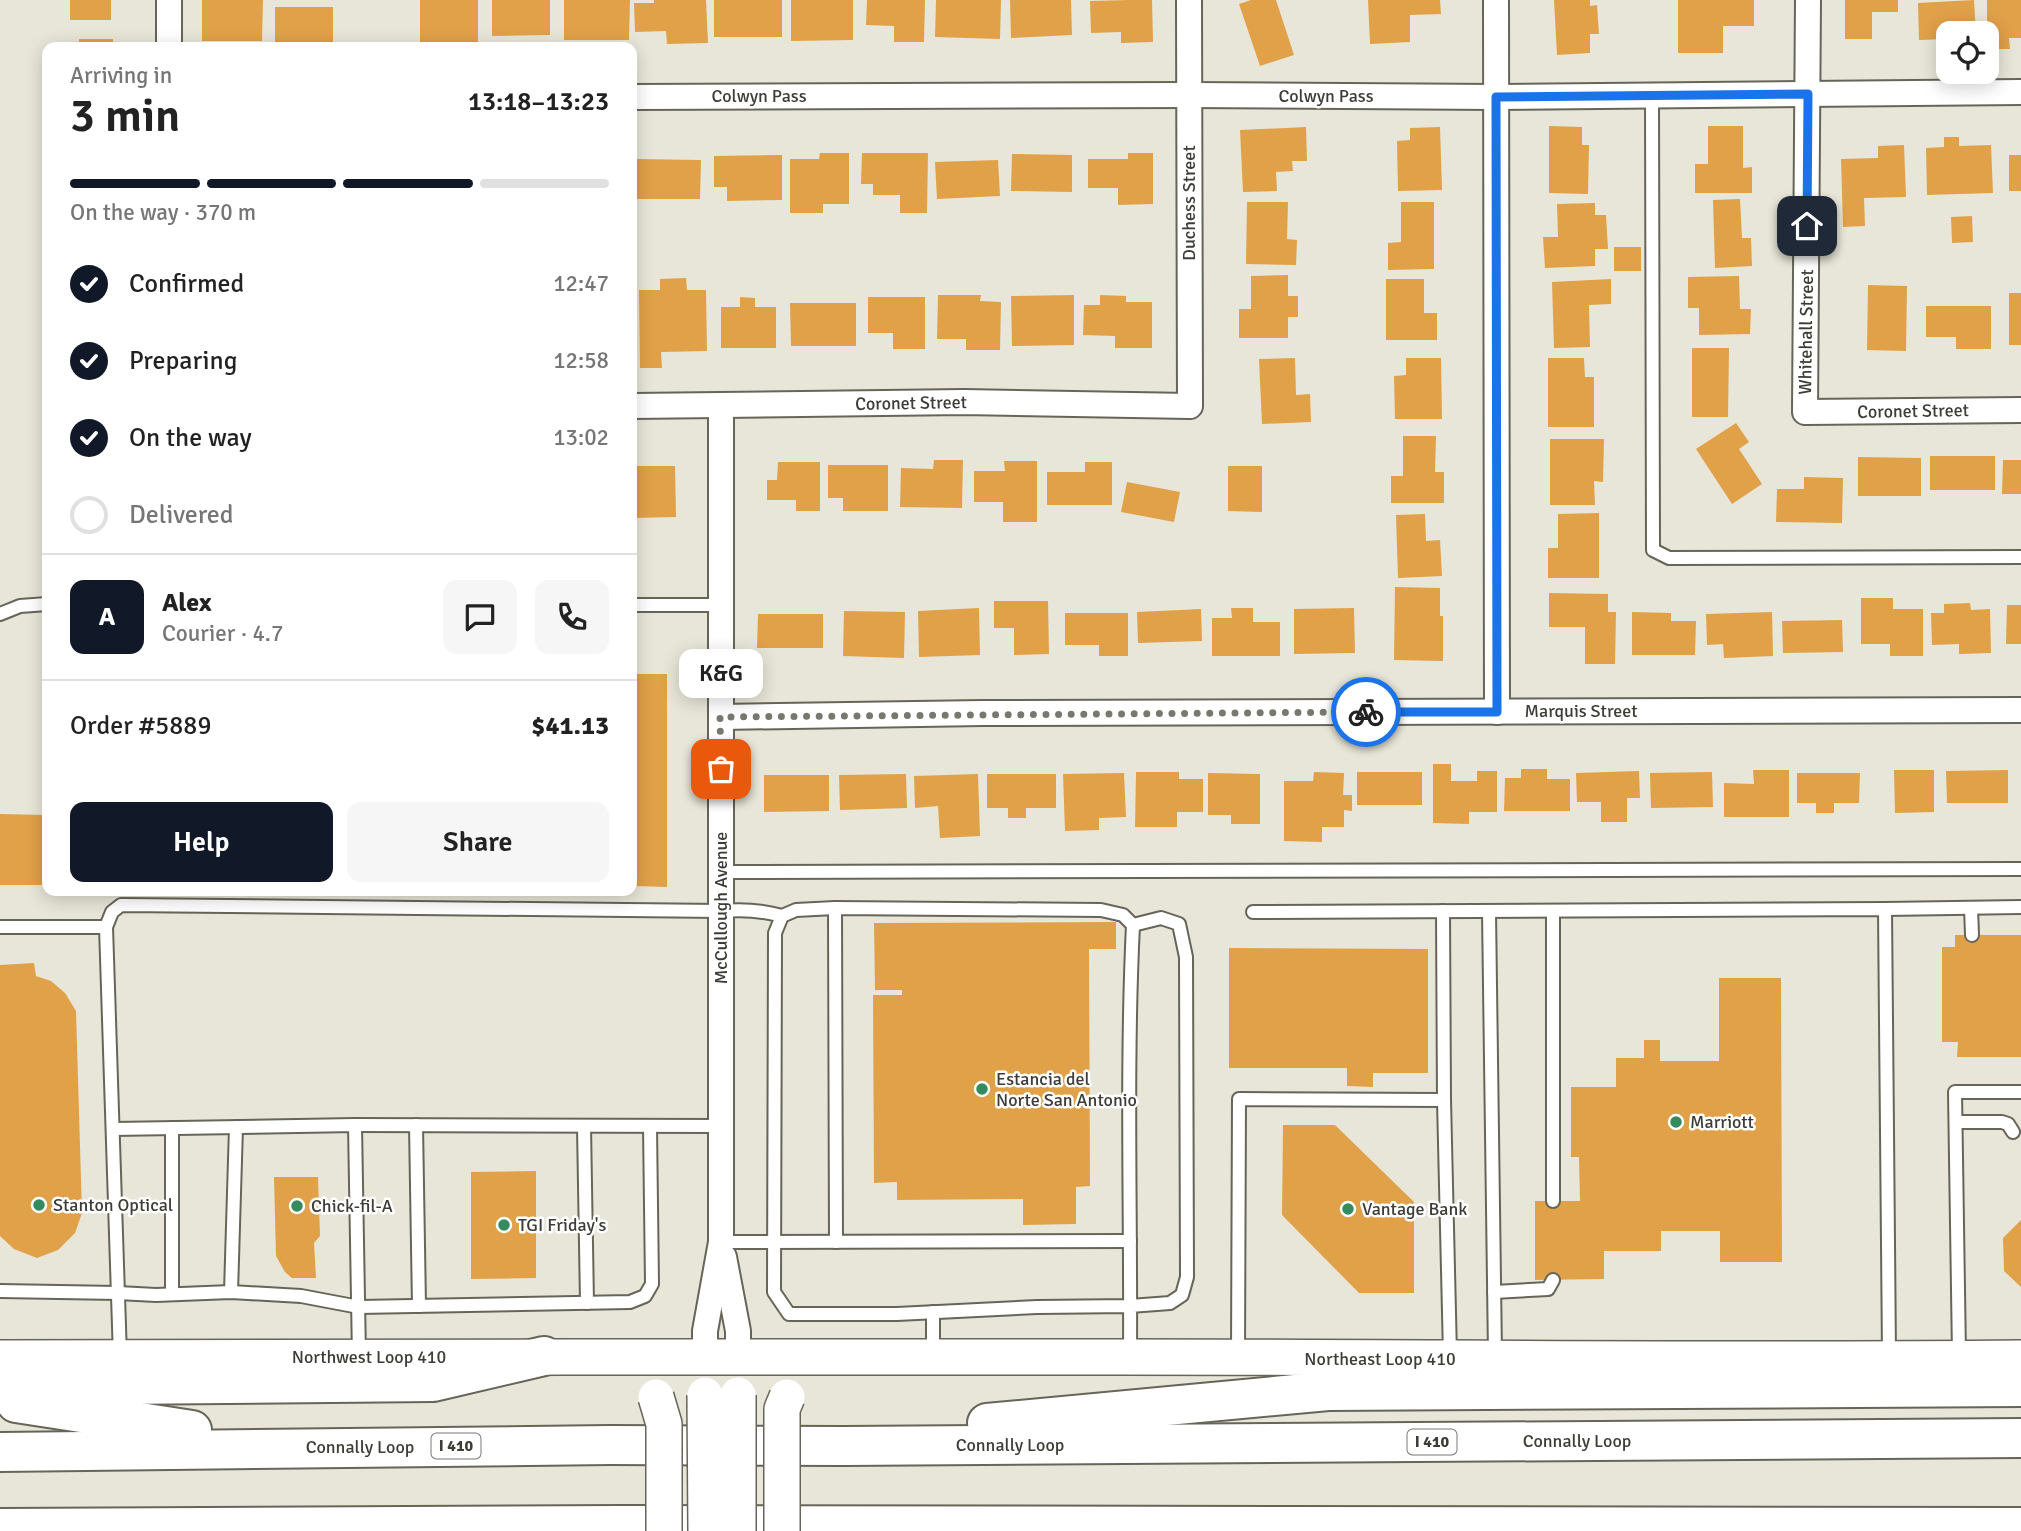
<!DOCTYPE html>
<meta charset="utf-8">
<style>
:root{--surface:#fff;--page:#f6f6f6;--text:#222;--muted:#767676;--line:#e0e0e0;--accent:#111827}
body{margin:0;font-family:Signika,sans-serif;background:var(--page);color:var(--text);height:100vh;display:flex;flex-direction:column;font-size:26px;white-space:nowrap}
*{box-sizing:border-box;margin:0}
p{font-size:23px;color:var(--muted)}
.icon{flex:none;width:38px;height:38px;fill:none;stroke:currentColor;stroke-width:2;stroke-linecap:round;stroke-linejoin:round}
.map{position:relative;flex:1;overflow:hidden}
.sheet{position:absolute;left:42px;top:42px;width:595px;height:854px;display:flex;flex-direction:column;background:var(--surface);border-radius:14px;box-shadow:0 4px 18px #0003}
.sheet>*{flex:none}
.controls{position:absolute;left:1936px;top:21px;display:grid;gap:14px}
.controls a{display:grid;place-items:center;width:63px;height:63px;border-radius:14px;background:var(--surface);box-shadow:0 4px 18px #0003;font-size:35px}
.pin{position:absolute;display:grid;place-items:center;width:60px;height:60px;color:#fff;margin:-30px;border-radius:14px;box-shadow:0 4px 10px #0006}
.courier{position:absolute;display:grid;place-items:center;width:70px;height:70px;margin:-35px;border:5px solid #1a73e8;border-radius:50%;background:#fff;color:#222;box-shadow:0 2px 9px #0007}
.bubble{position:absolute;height:49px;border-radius:14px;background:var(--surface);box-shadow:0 4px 18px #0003;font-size:23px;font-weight:600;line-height:49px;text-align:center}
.headline em{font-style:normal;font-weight:600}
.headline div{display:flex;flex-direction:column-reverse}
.headline{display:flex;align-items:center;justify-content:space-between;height:119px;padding:0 28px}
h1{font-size:46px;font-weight:600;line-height:52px}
.bar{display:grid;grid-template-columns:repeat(4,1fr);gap:10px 7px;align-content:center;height:84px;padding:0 28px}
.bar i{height:9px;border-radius:5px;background:var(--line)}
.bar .current{background:var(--accent)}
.bar p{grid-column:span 4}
.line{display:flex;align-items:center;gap:18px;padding:0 28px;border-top:2px solid var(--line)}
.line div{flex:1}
.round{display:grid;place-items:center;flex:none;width:74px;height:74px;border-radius:14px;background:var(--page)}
ol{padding:0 28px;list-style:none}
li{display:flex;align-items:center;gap:21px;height:77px}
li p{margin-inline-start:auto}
li .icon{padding:7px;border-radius:50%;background:var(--accent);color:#fff;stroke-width:4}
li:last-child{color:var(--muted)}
li i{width:38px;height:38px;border:4px solid var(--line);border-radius:50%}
.button{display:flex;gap:14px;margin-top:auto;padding:14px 28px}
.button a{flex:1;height:80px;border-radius:14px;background:var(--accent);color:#fff;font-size:28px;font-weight:600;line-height:80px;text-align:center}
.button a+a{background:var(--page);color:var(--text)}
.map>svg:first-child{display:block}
</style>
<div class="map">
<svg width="2021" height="1531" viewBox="0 0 2021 1531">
<rect width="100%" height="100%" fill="#e8e6d8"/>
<g fill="#e1a149">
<rect x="70" y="0" width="41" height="20"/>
<polygon points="202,0 263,0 262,41 202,41"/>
<rect x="420" y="0" width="58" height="47"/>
<polygon points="492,0 550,0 550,35 492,36"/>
<polygon points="564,0 630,0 629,40 564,40"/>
<polygon points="654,0 706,0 708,43 667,44 666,31 635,32 634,3 654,3"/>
<rect x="714" y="0" width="68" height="37"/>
<polygon points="791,0 853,0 853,40 791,41"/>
<polygon points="867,0 925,0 924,42 894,42 894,26 866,25"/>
<polygon points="936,0 1001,0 1000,39 935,37"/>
<polygon points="1010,0 1071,0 1072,35 1011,38"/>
<polygon points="1130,0 1152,0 1153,42 1121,43 1121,32 1091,33 1090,1"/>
<polygon points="1251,0 1276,0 1294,55 1260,66 1239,4"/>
<polygon points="1368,0 1440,0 1441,14 1410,15 1410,42 1370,44"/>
<polygon points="1554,0 1590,0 1590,6 1597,5 1599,34 1590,34 1590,53 1557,55"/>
<polygon points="1678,0 1754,0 1754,26 1723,26 1723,53 1678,53"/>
<polygon points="1845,0 1898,0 1898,12 1872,12 1872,39 1845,39"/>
<polygon points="1974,0 1976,33 1948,33 1948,39 1919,40 1918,3"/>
<polygon points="1987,0 2021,0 2021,38 2009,38 2010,49 1987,49"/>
<rect x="275" y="7" width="58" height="38"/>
<rect x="79" y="39" width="34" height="8"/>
<polygon points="1549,126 1582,127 1582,145 1589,145 1588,194 1549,193"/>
<polygon points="1708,126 1743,126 1743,168 1752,167 1752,193 1695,193 1695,164 1708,164"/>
<polygon points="1306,127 1307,161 1292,161 1293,171 1276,172 1277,191 1243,192 1240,130"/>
<polygon points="1440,127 1442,190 1398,191 1397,141 1410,140 1410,128"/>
<polygon points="1944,137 1959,137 1959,146 1991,145 1993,193 1927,195 1926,148 1944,147"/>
<polygon points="1904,145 1906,197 1864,198 1865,226 1843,227 1841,159 1878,158 1878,146"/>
<polygon points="820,153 849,153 849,204 823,204 823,213 790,213 790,159 819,159"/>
<polygon points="862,153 928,153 927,213 900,213 900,195 873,195 873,184 861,184"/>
<polygon points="1128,153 1153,153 1153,204 1118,205 1118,188 1088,188 1088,159 1128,159"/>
<polygon points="1012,154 1072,155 1072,192 1011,191"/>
<polygon points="782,155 782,200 727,201 727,187 714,187 714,156"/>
<rect x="2009" y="155" width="12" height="36"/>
<polygon points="637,159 701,160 700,199 636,199"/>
<polygon points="998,160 1000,196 937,199 935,162"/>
<polygon points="1740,199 1742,238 1751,238 1752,266 1715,268 1713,200"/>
<polygon points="1247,202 1288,202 1287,239 1297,240 1296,265 1246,264"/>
<polygon points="1401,202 1434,202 1434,269 1388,270 1388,243 1401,242"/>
<polygon points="1595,203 1595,215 1606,215 1608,249 1595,249 1595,266 1545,268 1543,237 1558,237 1557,204"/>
<polygon points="1972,216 1973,242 1952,243 1951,217"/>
<rect x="1614" y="247" width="27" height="24"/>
<polygon points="1288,275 1288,296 1298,296 1298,317 1288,317 1288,338 1239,338 1239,309 1251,309 1251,276"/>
<polygon points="1739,276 1740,309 1751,309 1750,334 1699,335 1699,308 1688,308 1688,277"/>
<polygon points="686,278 687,290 706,290 707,351 661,352 662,368 640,368 639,290 660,290 660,279"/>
<polygon points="1386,279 1424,279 1424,313 1437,313 1437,340 1386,340"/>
<polygon points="1611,279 1611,304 1589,305 1590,347 1554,348 1552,282"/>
<polygon points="1868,285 1907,286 1906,351 1867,350"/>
<rect x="2009" y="293" width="12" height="52"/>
<polygon points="938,295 981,295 980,301 1001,302 1000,350 966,350 966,339 937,339"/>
<polygon points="1074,295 1074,345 1012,346 1011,296"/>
<polygon points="1100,295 1126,296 1126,302 1152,302 1152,348 1115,348 1115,336 1083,335 1084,305 1100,305"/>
<polygon points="740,297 755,298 755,307 776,307 776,348 721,348 721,307 740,307"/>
<polygon points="868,297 925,297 925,349 893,349 893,333 868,333"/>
<polygon points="790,303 856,303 856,346 791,346"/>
<polygon points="1926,306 1991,306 1991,349 1956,349 1956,337 1926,337"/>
<polygon points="1692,348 1729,348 1728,417 1692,417"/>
<polygon points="1295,358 1296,395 1310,394 1311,422 1262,424 1259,359"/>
<polygon points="1406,358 1441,358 1442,419 1395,419 1394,376 1406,375"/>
<polygon points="1548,358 1584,358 1585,377 1594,377 1594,427 1548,427"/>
<polygon points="1736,423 1749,442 1739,449 1762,484 1732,504 1696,449"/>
<polygon points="1403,436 1436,436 1435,472 1444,472 1444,503 1391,503 1391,476 1403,476"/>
<polygon points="1550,439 1604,439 1603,482 1594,481 1595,505 1550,505"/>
<rect x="1930" y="456" width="65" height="34"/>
<polygon points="1858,457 1921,458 1921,496 1858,496"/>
<polygon points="934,460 963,460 962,508 900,507 901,468 933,469"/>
<polygon points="2003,460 2021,460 2021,494 2002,494"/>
<polygon points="1004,461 1037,461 1037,522 1003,522 1003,502 974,502 974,471 1005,471"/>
<polygon points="778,462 820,462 820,511 796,511 796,500 767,500 767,480 777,480"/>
<polygon points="1085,462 1112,462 1112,505 1047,505 1047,472 1085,472"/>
<polygon points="828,465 888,465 888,511 843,511 843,498 828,498"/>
<polygon points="632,466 675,466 676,517 633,518"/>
<polygon points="1228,466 1262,466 1262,512 1228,511"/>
<polygon points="1804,477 1843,478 1842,523 1776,522 1777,489 1804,489"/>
<polygon points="1127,482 1180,492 1174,522 1121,512"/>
<polygon points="1599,513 1599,578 1548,578 1548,548 1558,548 1558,514"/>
<polygon points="1425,514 1426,541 1440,540 1442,576 1398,578 1396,515"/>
<polygon points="1395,587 1440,588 1440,616 1443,616 1443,661 1394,660"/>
<polygon points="1549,593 1608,594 1608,612 1616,612 1615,664 1585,664 1585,627 1549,627"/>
<polygon points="1861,598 1893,598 1893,609 1923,609 1923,656 1890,656 1890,644 1861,644"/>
<polygon points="994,601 1048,601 1049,654 1014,655 1014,628 994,628"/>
<polygon points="1970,603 1971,610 1990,609 1991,653 1959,654 1959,644 1932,645 1931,613 1944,613 1944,604"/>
<polygon points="2007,605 2021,605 2021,644 2006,644"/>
<polygon points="979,608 980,655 919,657 918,611"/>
<polygon points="1231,608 1253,608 1253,622 1280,622 1280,656 1212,656 1212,618 1232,618"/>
<polygon points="1354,608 1355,653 1294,654 1294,609"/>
<polygon points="1201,609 1202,641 1138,643 1137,612"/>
<polygon points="844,611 905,612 904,658 843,656"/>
<polygon points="1632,612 1671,613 1671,621 1696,621 1695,655 1632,655"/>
<polygon points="1772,612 1773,656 1724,658 1723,644 1707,645 1706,614"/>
<polygon points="1065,613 1128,613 1128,656 1099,656 1099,645 1065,645"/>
<polygon points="758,614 823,614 823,648 757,648"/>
<polygon points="1842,620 1843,652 1783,653 1782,621"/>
<polygon points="632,674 667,674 667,887 632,886"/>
<polygon points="1433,764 1451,764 1451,781 1477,781 1477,771 1497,771 1497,812 1469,812 1469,824 1433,823"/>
<polygon points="1521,769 1547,769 1547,779 1570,779 1570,811 1504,811 1505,778 1521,778"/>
<polygon points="1753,770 1789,770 1789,817 1724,817 1724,783 1754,784"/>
<polygon points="1894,770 1934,770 1934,812 1895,813"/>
<polygon points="2008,770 2008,803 1947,803 1946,771"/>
<polygon points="1639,771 1640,798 1627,798 1627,822 1601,822 1601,802 1577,802 1576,773"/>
<polygon points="1136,772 1179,772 1179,779 1203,779 1203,812 1177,812 1177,827 1135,827"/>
<polygon points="1314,772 1344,773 1343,795 1352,795 1352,811 1344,810 1344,827 1322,827 1322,842 1284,841 1284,781 1313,781"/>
<rect x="1357" y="772" width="65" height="33"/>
<polygon points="1712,772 1713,807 1651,808 1650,773"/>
<polygon points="1124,773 1126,817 1099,818 1099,830 1065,831 1063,774"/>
<polygon points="1208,773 1260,774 1260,824 1231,824 1231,815 1208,815"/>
<polygon points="1797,773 1860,773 1859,803 1834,803 1834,813 1816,813 1816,803 1797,803"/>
<polygon points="906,774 907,808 840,810 839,775"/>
<polygon points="978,774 980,836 940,838 938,806 915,808 914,776"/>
<polygon points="987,774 1056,774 1056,808 1026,808 1026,818 1008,818 1008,808 987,808"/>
<polygon points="764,775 829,775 829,811 764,812"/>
<polygon points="0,814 47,815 47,885 0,885"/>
<polygon points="1116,922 1116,949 1089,949 1090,1186 1076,1187 1076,1224 1023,1225 1023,1199 897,1200 897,1182 874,1183 873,995 902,995 902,990 875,990 874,923"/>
<polygon points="1955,935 2021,935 2021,1057 1957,1057 1958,1042 1942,1042 1942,947 1955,947"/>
<polygon points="1229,948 1428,949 1428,1073 1373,1073 1373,1087 1347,1086 1347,1068 1229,1068"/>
<polygon points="34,963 36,976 51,981 65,993 76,1011 82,1213 75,1233 58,1250 37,1258 14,1249 0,1236 0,965"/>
<polygon points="1719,978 1781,978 1782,1262 1720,1262 1720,1231 1661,1231 1661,1251 1604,1251 1604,1279 1535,1280 1535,1201 1580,1201 1579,1157 1571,1157 1571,1087 1616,1087 1616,1058 1644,1058 1644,1040 1660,1040 1660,1061 1719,1061"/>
<polygon points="1283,1125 1335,1125 1414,1202 1414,1293 1359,1293 1282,1215"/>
<polygon points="536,1171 536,1278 471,1279 471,1172"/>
<polygon points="274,1177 318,1177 320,1236 314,1243 316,1278 292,1278 285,1272 276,1256"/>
<polygon points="2021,1220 2021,1287 2004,1271 2003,1238"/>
</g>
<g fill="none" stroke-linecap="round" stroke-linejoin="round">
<g stroke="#676558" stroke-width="16">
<g id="service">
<polyline points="1652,95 1653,550 1669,558 2021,557"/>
<polyline points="632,605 720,605"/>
<polyline points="0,614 20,606 47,604"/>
<polyline points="721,872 2021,869"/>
<polyline points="835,908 836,1242"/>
<polyline points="1971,908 1972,935"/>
<polyline points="1885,909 2021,907"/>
<polyline points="1489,911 1495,1355"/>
<polyline points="1553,911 1553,1201"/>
<polyline points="1253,912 1885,909 1889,1355"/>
<polyline points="0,927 106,927"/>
<polyline points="1444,1100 1450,1355"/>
<polyline points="1956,1122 2002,1122 2008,1124 2013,1132"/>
<polyline points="355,1125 721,1126"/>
<polyline points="416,1125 419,1306"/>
<polyline points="584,1126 587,1303"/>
<polyline points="172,1128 172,1294"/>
<polyline points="113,1129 355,1125 359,1357"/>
<polyline points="721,1242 1130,1241"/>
<polyline points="0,1291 118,1293 156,1295 231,1292 301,1296 359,1307 630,1302 645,1296 652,1284 650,1126"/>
<polyline points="231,1292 236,1127"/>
<polyline points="1494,1292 1548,1289 1553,1280"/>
<polyline points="933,1354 933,1312"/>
<path d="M1130 1354C1131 1211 1126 1067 1133 925L1123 915 1101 910 835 908 796 910 782 916 775 933 774 1292 789 1314H897L1037 1307 1130 1306 1170 1303 1182 1295 1187 1277 1186 957 1179 924 1161 918 1133 925"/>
<polyline points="1238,1354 1239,1099 1444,1100 1443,911"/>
<polyline points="1959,1355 1955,1092 2021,1092"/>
<path d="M120 1357 106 927 112 912 121 905 721 911C742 909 761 910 782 916"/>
</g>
</g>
<g stroke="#676558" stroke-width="28">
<g id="minor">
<polyline points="169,0 169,47"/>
<polyline points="1496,0 1497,712"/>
<polyline points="1808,0 1805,412 2021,410"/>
<polyline points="632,97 1189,95 1496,97 2021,92"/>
<polyline points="632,406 964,402 1190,406 1189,0"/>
<polyline points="721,717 983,713 2021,710"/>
<polyline points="724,1257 738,1331 738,1359"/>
<polyline points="705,1359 705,1331 721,1242 721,406"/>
</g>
</g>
<g stroke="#676558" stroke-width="38">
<path id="secondary" d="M0 1358C376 1357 751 1357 1127 1357 1425 1357 1723 1361 2021 1358"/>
</g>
<g stroke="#676558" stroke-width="42">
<g id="motorway">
<polyline points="1775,1361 1841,1368"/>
<polyline points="0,1386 433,1382 544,1356"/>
<polyline points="16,1403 192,1430"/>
<polyline points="987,1423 1328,1391 2021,1387"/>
<polyline points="0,1452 610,1445 844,1446 2021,1438"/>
<polyline points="0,1528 622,1525 2021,1527"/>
</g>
</g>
<use href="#service" stroke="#fff" stroke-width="12"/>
<use href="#minor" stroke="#fff" stroke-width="24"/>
<use href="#secondary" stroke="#fff" stroke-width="35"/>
<use href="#motorway" stroke="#fff" stroke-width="38"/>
<g stroke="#676558" stroke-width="38" stroke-linecap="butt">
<g id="secondary-bridge">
<polyline points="705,1395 706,1531"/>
<polyline points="738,1395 738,1531"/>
<polyline points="656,1397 664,1424 664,1531"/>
<polyline points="782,1531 782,1409 787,1397"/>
</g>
</g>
<use href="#secondary-bridge" stroke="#fff" stroke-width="35"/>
</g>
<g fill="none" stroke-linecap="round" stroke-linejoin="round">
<polyline stroke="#79786f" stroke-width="7" stroke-dasharray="0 12.6" points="721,769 720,717 1366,712"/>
<polyline stroke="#1a73e8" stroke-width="9" points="1366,712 1497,712 1496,97 1808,94 1807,226"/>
</g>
<g fill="#358b5f" stroke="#fff" stroke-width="2.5">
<circle cx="982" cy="1089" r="7"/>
<circle cx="1676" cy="1122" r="7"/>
<circle cx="39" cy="1205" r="7"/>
<circle cx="297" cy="1206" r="7"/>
<circle cx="1348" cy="1209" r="7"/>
<circle cx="504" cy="1225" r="7"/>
</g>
<g text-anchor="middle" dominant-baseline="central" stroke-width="5" stroke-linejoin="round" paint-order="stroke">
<g fill="#fff" stroke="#777672" stroke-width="2">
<rect x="1407.5" y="1429.5" width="49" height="25" rx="5"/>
<rect x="431.5" y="1433.5" width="49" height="25" rx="5"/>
</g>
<g font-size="16" font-weight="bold" fill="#3d3c36">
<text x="1432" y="1442">I 410</text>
<text x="456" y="1446">I 410</text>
</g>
<g font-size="18" fill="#3d3c36" stroke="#fff">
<text x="759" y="96">Colwyn Pass</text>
<text x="1326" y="96">Colwyn Pass</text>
<text transform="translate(1189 203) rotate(-90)">Duchess Street</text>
<text transform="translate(1806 332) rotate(-89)">Whitehall Street</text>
<text transform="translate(911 403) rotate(-1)">Coronet Street</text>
<text transform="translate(1913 411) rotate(-1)">Coronet Street</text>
<text x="1581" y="711">Marquis Street</text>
<text transform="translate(721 908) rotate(-90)">McCullough Avenue</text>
<text x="369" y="1357">Northwest Loop 410</text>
<text x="1380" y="1359">Northeast Loop 410</text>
<text x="1577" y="1441">Connally Loop</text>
<text x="1010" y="1445">Connally Loop</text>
<text x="360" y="1447">Connally Loop</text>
</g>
<g font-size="18" fill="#3d3c36" stroke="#fff" text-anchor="start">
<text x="996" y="1079">Estancia del<tspan x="996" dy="21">Norte San Antonio</tspan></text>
<text x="1690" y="1122">Marriott</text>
<text x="53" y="1205">Stanton Optical</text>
<text x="311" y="1206">Chick-fil-A</text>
<text x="1362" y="1209">Vantage Bank</text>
<text x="518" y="1225">TGI Friday's</text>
</g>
</g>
</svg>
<div class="controls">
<a><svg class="icon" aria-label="locate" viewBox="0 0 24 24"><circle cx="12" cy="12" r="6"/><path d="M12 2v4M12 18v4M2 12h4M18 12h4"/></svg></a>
</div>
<div class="pin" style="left:721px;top:769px;background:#ea580c"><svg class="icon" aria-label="bag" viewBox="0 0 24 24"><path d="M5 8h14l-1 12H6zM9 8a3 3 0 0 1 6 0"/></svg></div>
<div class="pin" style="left:1807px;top:226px;background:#1f2937"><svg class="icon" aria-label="home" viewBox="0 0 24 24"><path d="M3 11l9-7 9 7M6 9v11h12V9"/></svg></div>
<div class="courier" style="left:1366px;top:712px"><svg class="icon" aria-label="bike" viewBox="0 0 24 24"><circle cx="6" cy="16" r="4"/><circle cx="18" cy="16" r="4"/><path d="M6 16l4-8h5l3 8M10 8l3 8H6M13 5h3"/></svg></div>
<div class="bubble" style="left:679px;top:649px;width:84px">K&amp;G</div>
<section class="sheet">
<div class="headline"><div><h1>3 min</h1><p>Arriving in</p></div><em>13:18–13:23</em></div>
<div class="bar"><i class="current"></i><i class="current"></i><i class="current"></i><i></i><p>On the way · 370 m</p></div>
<ol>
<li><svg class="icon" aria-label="check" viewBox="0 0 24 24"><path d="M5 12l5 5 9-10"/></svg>Confirmed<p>12:47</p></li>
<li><svg class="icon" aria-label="check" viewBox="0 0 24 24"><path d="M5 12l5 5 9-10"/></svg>Preparing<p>12:58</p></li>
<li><svg class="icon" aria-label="check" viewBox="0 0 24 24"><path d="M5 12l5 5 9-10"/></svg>On the way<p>13:02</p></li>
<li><i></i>Delivered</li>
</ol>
<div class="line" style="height:126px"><b class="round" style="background:var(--accent);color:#fff">A</b><div><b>Alex</b><p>Courier · 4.7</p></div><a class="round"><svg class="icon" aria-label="chat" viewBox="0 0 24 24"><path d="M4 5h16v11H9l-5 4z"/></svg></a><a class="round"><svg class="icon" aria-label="phone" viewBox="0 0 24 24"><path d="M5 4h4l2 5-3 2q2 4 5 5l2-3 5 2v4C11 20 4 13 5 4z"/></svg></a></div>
<div class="line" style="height:91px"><div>Order #5889</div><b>$41.13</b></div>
<div class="button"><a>Help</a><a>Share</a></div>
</section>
</div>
